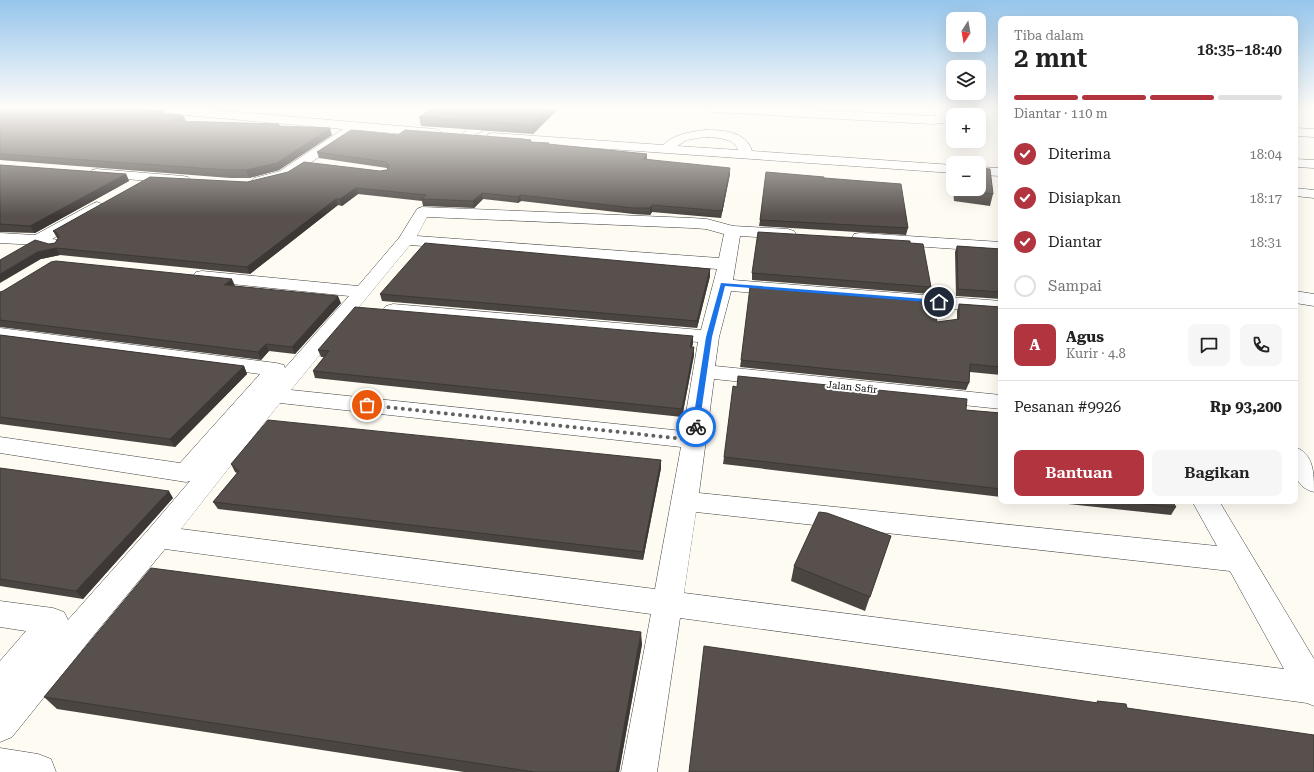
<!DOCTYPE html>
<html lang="id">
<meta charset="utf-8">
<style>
:root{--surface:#fff;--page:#f6f6f6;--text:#222;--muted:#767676;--line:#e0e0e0;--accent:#b2343f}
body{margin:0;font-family:"Roboto Serif",serif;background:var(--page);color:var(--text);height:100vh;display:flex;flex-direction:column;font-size:15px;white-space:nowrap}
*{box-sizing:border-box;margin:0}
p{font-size:13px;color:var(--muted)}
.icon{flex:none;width:22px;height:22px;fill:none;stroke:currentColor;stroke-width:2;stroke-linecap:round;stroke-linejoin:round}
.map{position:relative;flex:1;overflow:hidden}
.drawer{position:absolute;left:998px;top:16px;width:300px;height:488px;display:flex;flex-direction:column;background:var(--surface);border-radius:8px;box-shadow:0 4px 16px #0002}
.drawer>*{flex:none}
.needle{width:26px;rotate:191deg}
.buttons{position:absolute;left:946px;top:12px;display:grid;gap:8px}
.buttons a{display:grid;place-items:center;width:40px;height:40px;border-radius:8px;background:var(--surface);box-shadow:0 4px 16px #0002;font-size:20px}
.pin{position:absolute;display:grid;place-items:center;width:34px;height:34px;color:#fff;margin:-17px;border:2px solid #fff;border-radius:50%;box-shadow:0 1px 4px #0007}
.courier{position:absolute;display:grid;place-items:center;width:40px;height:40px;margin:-20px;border:3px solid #1a73e8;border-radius:50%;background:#fff;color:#222;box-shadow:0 1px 5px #0007}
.summary em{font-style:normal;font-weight:600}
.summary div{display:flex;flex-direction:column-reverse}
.summary{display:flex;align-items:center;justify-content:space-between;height:68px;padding:0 16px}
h1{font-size:26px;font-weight:600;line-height:30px}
.bar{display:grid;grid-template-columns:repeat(4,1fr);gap:6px 4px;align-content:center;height:48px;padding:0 16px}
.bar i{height:5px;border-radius:3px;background:var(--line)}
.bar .active{background:var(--accent)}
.bar p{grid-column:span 4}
.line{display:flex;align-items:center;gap:10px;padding:0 16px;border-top:1px solid var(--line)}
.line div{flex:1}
.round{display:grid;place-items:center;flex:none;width:42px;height:42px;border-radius:8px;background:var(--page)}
ol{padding:0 16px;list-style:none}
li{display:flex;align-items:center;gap:12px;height:44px}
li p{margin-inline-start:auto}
li .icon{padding:4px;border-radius:50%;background:var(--accent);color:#fff;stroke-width:4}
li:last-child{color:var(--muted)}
li i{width:22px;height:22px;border:2px solid var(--line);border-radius:50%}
.primary-button{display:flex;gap:8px;margin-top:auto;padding:8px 16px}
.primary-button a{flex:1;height:46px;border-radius:8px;background:var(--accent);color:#fff;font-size:16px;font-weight:600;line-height:46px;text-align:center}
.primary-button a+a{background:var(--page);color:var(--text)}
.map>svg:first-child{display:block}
</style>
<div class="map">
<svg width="1314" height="772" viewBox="0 0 1314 772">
<rect width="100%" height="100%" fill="#fefbf2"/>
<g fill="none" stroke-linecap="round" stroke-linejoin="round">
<g stroke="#424242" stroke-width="1">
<g id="minor">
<polygon points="144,108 191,108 435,129 439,130 441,133 439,136 435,137 358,130 290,177 259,185 254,184 252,181 254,178 280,171 343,129 150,112 146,110"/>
<polygon points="708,108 779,108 931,116 936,116 933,108 945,108 948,118 944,123 931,124 714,112 710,110"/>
<polygon points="488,123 507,125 509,128 507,131 484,130 467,139 463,138 461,135 471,126"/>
<polygon points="1295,128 1314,129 1314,137 1295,136"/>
<path d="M705 130C722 130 746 131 752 151L953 165V173L493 141 488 140 487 137 488 134 493 133 663 145C674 134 690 132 705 130ZM705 137C716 138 734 137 738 150L677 146 687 140Z"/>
<polygon points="1295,159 1314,160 1314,168 1295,167"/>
<polygon points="979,167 1001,168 1001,176 979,175"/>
<polygon points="97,169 183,176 188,177 190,180 188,183 183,184 92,176 90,173 92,170"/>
<polygon points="1295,188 1314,190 1314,198 1295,196"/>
<polygon points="97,202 102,204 105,207 102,210 52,239 59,240 61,244 59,248 53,249 37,245 0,243 0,233 35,235 92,204"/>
<path d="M422 207 692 218 707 219 733 226 788 229 794 231 796 234 794 237 788 239 740 236 733 280 1001 301V313L731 291 719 337 715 366 1001 395V409L714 379 699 493 1217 546 1192 501H1219L1314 659V706L1307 703 680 618 657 772H621L651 614 165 549 94 635 12 737 0 742V661L26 631 0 627V601L53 608 64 612 68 620 149 529 190 481 186 482 0 453V437L180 463 260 374 0 340V328L276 363 284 365 285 368 349 296 202 281 196 280 193 276 196 272 202 271 358 286 399 238 417 209ZM427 217 692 228 706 229 724 234 719 258 417 236ZM410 245 717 269 701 330 393 304 386 306 383 310 386 314 393 316 698 342 683 431 291 390ZM280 403 681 447 655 589 181 529ZM696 512 1230 571 1284 669 684 593Z"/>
<polygon points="860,233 1001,242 1001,252 854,242 852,238 854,234"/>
<polygon points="1295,291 1314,294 1314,306 1295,303"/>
<path d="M1295 447C1314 454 1314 473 1314 492 1291 486 1295 467 1295 447Z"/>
<polygon points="0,748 38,754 51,759 56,772 0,772"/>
</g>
</g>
<use href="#minor" fill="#fff" fill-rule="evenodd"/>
</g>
<g fill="#4b4541">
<polygon points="0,108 166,114 185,121 279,124 280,126 332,135 279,170 249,178 230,178 0,160"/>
<polygon points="434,108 559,108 533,134 421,126 419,117"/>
<polygon points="398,135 523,140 531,140 531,142 549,145 647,154 647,159 730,174 721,218 652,212 650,215 633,214 521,201 518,203 483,199 474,208 423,206 422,201 358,194 342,206 338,205 250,274 60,255 41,259 49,244 55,243 58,238 57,238 53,231 247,182 380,171 387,170 387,168 319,158 317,152"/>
<polygon points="0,165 126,174 129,181 35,233 0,232"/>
<polygon points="824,178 908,228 906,235 759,226 760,220"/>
<polygon points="953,189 979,189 993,194 990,206 954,201"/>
<polygon points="910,243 931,287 929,294 752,280 752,273"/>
<polygon points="957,246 1001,249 1001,299 956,296 955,252"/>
<polygon points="710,269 710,276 697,328 382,301 380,294"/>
<polygon points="235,286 341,303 295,354 269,351 261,360 0,327 0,292"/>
<polygon points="959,304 1001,307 1001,375 970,372 969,383 966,390 740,367 741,360 937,322 957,320 957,311"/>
<polygon points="0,335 244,366 247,374 175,447 0,424"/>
<polygon points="693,336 693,343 692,347 694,355 682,417 315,378 313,371 324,357 321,357 318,350"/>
<polygon points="966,410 1001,413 1001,497 723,464 724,457"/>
<polygon points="661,460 661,468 643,560 218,509 213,502 237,473 235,472 231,464"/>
<polygon points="0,468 173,498 83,599 0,586"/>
<polygon points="1040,501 1172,501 1176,507 1171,515"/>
<polygon points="891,536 865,611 791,581 794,566"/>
<polygon points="642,644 619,772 464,772 57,709 44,697"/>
</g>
<g fill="#3d3835">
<polygon points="549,108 559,108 533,134 532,125"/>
<polygon points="183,115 186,121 172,121"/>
<polygon points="330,128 332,135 279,170 249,178 246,170"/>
<polygon points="647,154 647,160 643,159"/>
<polygon points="730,168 730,174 721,218 722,211"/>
<polygon points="126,174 129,181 35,233 30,226"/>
<polygon points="356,188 358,194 342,206 340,199"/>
<polygon points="482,193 483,199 474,208 473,201"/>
<polygon points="520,195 521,201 518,203 518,197"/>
<polygon points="336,199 338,205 250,274 247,267"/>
<polygon points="652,205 652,212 650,215 650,208"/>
<polygon points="56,248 60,255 41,259 0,283 0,274 37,252"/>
<polygon points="710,269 710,276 697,328 697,321"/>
<polygon points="232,279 235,286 224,285"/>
<polygon points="338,296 341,303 295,354 292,347"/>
<polygon points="693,336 693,343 690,354 690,347"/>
<polygon points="266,344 269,351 261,360 258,352"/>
<polygon points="694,347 694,355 682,417 682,409"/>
<polygon points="244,366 247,374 175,447 170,439"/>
<polygon points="661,460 661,468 643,560 643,552"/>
<polygon points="169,491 173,498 83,599 76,591"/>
<polygon points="641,632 642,644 619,772 616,772"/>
</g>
<g fill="#57504c" stroke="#3d3835">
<polygon points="0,108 126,108 165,111 161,113 183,115 172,121 279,124 276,126 330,128 277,163 246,170 227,170 0,154"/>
<polygon points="434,108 549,108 532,125 419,117"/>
<polygon points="351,130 398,135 405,130 523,139 522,139 531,140 530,142 549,143 548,144 647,154 643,159 730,168 722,211 652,205 650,208 633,208 520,195 518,197 482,193 473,201 421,199 426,195 356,188 340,199 336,199 247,267 56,248 37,252 0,274 0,260 35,240 49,244 55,243 59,237 57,233 53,231 150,177 247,182 288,172 304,162 380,171 387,170 389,165 386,162 317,152"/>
<polygon points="0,165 126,174 30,226 0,224"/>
<polygon points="979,168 990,169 993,194 957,189 979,189"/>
<polygon points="766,172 824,177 824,178 901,184 908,228 760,220"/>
<polygon points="758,232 910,241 910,243 923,244 931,287 752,273"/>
<polygon points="425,243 710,269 697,321 380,294"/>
<polygon points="957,246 1001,249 1001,292 958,289"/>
<polygon points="56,261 232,279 224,285 338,296 292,347 266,344 258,352 0,320 0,292 3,291 51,262"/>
<polygon points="750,287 933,302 937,322 959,319 959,304 1001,307 1001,367 970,364 969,383 741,360"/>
<polygon points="355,307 693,336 690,347 694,347 682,409 313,371 329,351 318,350"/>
<polygon points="0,335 244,366 170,439 0,417"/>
<polygon points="738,376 967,399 966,410 1001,413 1001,489 724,457 733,386 737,387"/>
<polygon points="268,420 661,460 643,552 213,502 239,471 231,464"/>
<polygon points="0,468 169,491 76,591 0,579"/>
<polygon points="1115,501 1172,501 1176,507"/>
<polygon points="819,512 827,513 891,536 870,597 794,566"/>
<polygon points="151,568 641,632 616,772 534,772 44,697"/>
<polygon points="704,646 1098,703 1097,701 1126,704 1127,708 1314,735 1314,772 689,772"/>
</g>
<linearGradient id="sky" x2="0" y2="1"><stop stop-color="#96c5ec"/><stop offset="0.5" stop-color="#fffdf9"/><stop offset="1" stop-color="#fffdf9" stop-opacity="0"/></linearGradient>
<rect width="1314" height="216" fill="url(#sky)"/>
<polygon fill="#1a73e8" points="721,283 939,300 942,302 939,303 725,286 712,337 699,427 696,430 692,427 706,337"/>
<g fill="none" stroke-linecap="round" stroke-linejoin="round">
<polyline stroke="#63625e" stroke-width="4" stroke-dasharray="0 7.2" points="367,405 694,440 696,427"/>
</g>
<g text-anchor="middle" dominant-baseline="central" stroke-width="4" stroke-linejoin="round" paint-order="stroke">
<g font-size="10" fill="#0f0f0f" stroke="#fff">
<text transform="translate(852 387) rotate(6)">Jalan Safir</text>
</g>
</g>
</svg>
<div class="buttons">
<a><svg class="needle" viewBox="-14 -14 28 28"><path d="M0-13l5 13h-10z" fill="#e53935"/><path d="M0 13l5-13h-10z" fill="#767676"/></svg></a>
<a><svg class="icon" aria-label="layers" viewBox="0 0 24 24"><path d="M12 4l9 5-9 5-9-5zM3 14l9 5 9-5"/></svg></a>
<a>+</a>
<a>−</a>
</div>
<div class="pin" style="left:367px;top:405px;background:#ea580c"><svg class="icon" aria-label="bag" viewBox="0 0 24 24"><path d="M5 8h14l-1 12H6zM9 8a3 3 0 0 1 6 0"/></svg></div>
<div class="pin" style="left:939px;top:302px;background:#1f2937"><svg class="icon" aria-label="home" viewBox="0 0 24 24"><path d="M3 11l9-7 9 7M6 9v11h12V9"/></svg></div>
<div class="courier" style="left:696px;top:427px"><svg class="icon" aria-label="bike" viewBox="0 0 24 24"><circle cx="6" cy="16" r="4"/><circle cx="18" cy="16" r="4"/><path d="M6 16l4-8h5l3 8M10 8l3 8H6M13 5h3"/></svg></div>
<section class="drawer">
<div class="summary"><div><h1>2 mnt</h1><p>Tiba dalam</p></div><em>18:35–18:40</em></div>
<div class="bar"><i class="active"></i><i class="active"></i><i class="active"></i><i></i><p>Diantar · 110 m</p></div>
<ol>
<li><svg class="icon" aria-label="check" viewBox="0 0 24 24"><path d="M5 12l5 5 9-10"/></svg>Diterima<p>18:04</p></li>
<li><svg class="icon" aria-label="check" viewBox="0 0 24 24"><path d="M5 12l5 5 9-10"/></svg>Disiapkan<p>18:17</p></li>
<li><svg class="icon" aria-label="check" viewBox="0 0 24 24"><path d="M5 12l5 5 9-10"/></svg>Diantar<p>18:31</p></li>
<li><i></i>Sampai</li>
</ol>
<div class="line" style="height:72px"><b class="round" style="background:var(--accent);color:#fff">A</b><div><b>Agus</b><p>Kurir · 4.8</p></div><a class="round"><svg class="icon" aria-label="chat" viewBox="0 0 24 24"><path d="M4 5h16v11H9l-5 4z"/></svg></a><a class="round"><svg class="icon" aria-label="phone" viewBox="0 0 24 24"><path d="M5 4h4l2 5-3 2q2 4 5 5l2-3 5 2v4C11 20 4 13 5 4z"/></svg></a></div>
<div class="line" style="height:52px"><div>Pesanan #9926</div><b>Rp 93,200</b></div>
<div class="primary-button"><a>Bantuan</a><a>Bagikan</a></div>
</section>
</div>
